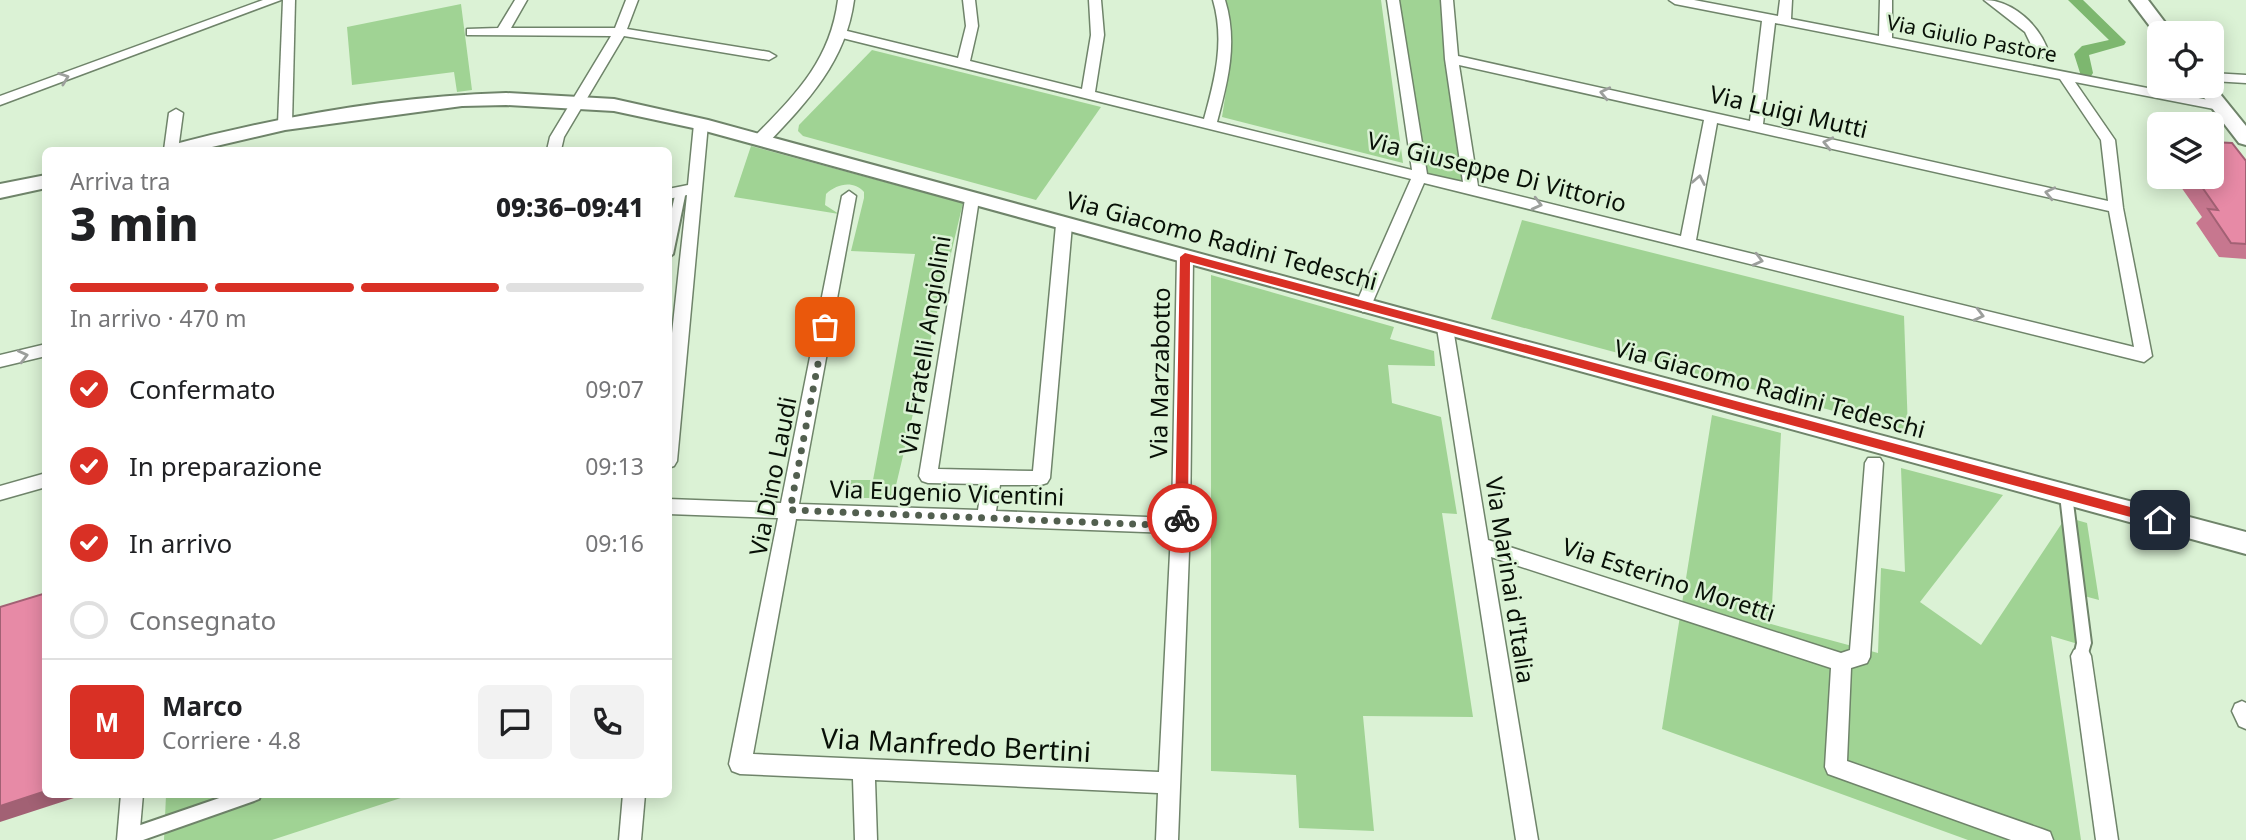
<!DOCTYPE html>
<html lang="it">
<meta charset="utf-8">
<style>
:root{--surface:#fff;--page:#f2f2f2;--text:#202124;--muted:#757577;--line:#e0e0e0;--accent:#d93025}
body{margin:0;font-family:"Noto Sans",sans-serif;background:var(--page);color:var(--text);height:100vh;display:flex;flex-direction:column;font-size:26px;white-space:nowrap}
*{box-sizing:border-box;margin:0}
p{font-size:23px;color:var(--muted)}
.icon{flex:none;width:38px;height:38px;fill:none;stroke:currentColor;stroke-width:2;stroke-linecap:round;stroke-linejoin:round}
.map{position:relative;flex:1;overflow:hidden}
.details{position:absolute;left:42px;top:147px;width:630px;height:651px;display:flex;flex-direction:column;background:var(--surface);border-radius:10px;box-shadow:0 4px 18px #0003}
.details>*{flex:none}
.buttons{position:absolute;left:2147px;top:21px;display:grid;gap:14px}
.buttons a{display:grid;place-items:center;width:77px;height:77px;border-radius:10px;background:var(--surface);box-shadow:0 4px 18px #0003;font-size:35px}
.pin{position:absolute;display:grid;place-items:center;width:60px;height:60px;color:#fff;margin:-30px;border-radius:14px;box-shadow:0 4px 10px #0006}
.courier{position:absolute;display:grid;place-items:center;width:70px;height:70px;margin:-35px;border:5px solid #d93025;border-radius:50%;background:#fff;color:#222;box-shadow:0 2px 9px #0007}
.headline em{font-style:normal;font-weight:800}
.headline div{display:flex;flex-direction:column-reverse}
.headline{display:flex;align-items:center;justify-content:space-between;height:119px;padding:0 28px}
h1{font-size:46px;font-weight:800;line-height:52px}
.bar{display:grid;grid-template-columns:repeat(4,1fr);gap:10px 7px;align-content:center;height:84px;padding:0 28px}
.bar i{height:9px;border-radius:5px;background:var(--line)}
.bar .on{background:var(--accent)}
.bar p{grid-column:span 4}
.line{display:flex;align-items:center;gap:18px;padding:0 28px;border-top:2px solid var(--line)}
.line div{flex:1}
.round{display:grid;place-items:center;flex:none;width:74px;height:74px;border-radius:10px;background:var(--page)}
ol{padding:0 28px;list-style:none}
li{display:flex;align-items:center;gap:21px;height:77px}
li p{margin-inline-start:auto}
li .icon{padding:7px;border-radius:50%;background:var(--accent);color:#fff;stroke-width:4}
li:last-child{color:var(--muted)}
li i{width:38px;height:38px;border:4px solid var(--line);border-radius:50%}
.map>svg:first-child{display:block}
</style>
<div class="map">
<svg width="2246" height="840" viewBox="0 0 2246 840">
<rect width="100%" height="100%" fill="#dbf2d5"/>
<g fill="#a0d394">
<polygon points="1224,0 1381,0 1403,163 1222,117 1231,59"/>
<polygon points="1399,0 1444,0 1464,182 1426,173"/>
<polygon points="461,4 472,90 457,92 454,72 352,85 347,27"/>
<polygon points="872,50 1101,107 1036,200 803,136 798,131 799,125"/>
<path d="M751 146 963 203 893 498H846L849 480H873L915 254 851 251 864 198V192C853 180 837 184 826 194L825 205 839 214 734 197Z"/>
<polygon points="1522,220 1904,316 1908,431 1491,319"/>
<polygon points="1211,275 1394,327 1390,339 1434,351 1435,366 1388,365 1392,403 1441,417 1457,514 1442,513 1473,717 1363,716 1374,831 1299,828 1296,775 1211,771"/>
<polygon points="1712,415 1781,433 1771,624 1878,653 1881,568 1905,572 1901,468 2003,495 1920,602 1981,645 2066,517 2087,523 2099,600 2073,593 2078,644 2051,636 2081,840 1968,840 1662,729"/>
<polygon points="166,795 410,795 272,840 164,840"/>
</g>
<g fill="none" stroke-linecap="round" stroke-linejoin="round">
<polygon fill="#7db76f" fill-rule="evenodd" points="2068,0 2083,0 2126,42 2124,45 2089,55 2093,73 2091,76 2081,76 2074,54 2082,46 2109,40"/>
<g stroke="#6f846a" stroke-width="4">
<g id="pedestrian">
<polygon points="681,188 686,191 673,254 668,258 668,226 676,191"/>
<polygon points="2066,490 2071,491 2072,495 2091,643 2086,660 2081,662 2076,660 2074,656 2077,643 2060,495 2061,491"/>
<polygon points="231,794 261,794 259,799 254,801 143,840 122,840 121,837 123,832 129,829"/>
</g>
</g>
<g stroke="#6f846a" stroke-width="3">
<g id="minor">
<polygon points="263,0 281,0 0,105 0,96"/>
<polygon points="283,0 295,0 292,124 285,128 278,124"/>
<polygon points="515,0 527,0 511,28 615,28 626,0 638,0 627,29 769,52 776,56 769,60 624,36 564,137 561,150 547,150 550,137 611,36 467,35 467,29 498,28"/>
<path d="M963 0H975L978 26 970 61 1082 89 1091 35 1089 0H1101L1104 35 1095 92 1204 119C1215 79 1225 41 1213 0H1225C1238 42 1228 81 1217 122L1412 170 1387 0H1399L1427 174 1463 182 1445 59 1441 0H1453L1458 56 1750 121 1762 21 1675 4 1669 0H1694L1778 16 1780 0H1792L1791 19 1879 36 1880 0H1892V38L2219 102 2226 106 2219 110 2075 82 2115 140 2123 208 2152 356 2144 362 1424 183 1371 306 1363 312 1355 306 1411 179 834 36 833 33 839 29 958 58 966 26ZM1775 23 2060 79 2101 140 2108 201 1763 124ZM1459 65 1704 120 1681 236 1478 186ZM1717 123 2109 211 2134 347 1696 240Z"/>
<path d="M1984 0C2013 0 2041 26 2049 54L2047 57H2037L2025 32Z"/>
<polygon points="2212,73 2246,75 2246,83 2212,81"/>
<polygon points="176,109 183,113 178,150 164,150 169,113"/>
<polygon points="701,120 708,124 677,461 674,466 668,468 668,370 687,195 668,199 668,189 688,185 694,124"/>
<path d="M849 191 856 196 799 504 978 510 982 484 928 483 922 481 919 476 965 199 972 194 979 199 938 469 1033 471 1056 225 1064 220 1072 225 1050 478 1047 483 1041 485H1000L996 511 1172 518 1177 257 1185 252 1193 257 1190 526 1178 840H1156L1158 793 875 780 877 840H855L853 779 740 774 732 771 729 764 778 518 668 514V499L781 503 842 196ZM796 519 1171 533 1159 772 753 754Z"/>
<polygon points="1445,322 1453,328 1488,540 1841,653 1850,650 1865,463 1868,458 1880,458 1883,463 1870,657 1867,663 1851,668 1847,761 2042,829 2050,832 2053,840 2011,840 1828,774 1825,767 1831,668 1491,557 1538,840 1516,840 1437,328"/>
<polygon points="46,344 46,356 0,367 0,355"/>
<polygon points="46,473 46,487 0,500 0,486"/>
<polygon points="2081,647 2088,650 2091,656 2118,840 2096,840 2071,656 2074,650"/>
<polygon points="2242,701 2246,703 2246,729 2239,726 2232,711 2235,704"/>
<polygon points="121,794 143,794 139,840 117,840"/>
<polygon points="623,794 645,794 641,840 619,840"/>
</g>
</g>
<g stroke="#6f846a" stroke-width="3">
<path id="tertiary" d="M838 0H854C846 61 808 101 767 144H755L752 140 755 136C796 94 830 61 838 0Z"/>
</g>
<g stroke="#6f846a" stroke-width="4">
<g id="secondary">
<polygon points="2130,0 2148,0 2173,33 2160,33 2158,37"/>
<polygon points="2212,84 2246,126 2246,145 2239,143 2195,86 2212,86"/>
<path d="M506 93 614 99 708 120 1404 309 2246 532V554L698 129 614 111 506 105 462 106 285 130 199 150H165L168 146C277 117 393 96 506 93Z"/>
<polygon points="46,175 46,188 0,198 0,184"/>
</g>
</g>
<use href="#pedestrian" fill="#fff" fill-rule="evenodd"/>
<use href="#minor" fill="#fff" fill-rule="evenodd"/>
<use href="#tertiary" fill="#fff" fill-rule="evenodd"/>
<use href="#secondary" fill="#fff" fill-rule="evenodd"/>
</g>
<polygon fill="#c7778f" points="2212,142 2246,161 2246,259 2219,257 2196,223 2202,217 2174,177 2212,177"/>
<polygon fill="#a26174" points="46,791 46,794 77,794 77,797 0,822 0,806"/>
<g fill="#e78aa6" stroke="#a26174" stroke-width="2">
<polygon points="2212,142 2232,143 2246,161 2246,244 2231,243 2208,209 2218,210 2195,177 2212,177 2212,147 2214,147 2212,144"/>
<polygon points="46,593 46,791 0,806 0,607"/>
</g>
<defs><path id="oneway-chevron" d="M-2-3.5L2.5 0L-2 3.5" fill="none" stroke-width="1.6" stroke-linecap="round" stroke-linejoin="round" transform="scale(1.75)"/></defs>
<g stroke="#9c9f9c">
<use href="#oneway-chevron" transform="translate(64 78) rotate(-20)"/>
<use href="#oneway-chevron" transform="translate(1605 93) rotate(-167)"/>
<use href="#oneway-chevron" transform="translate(1828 143) rotate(-167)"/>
<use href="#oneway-chevron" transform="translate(1699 180) rotate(-79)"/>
<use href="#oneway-chevron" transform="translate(2050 193) rotate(-167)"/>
<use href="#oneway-chevron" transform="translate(1537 204) rotate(14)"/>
<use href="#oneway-chevron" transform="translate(1758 260) rotate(14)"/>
<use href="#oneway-chevron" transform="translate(1979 315) rotate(14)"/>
<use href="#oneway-chevron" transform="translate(23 356) rotate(-14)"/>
</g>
<polygon fill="#d93025" points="1185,253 2160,515 2166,520 2160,525 1190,262 1188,518 1182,523 1175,518 1180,257"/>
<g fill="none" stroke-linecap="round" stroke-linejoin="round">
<polyline stroke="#525f4f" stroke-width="7" stroke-dasharray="0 12.6" points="825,327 790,510 1181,526 1182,518"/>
</g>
<g text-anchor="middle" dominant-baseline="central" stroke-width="5" stroke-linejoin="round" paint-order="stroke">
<g font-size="21" fill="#081007" stroke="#dbf2d5">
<text transform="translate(1972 38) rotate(11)">Via Giulio Pastore</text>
</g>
<g font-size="24" fill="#081007" stroke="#dbf2d5">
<text transform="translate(1789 111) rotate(13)">Via Luigi Mutti</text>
<text transform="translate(1497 171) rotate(14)">Via Giuseppe Di Vittorio</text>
<text transform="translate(1222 240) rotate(15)">Via Giacomo Radini Tedeschi</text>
<text transform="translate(924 345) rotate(-81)">Via Fratelli Angiolini</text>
<text transform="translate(1159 373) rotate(-89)">Via Marzabotto</text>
<text transform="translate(1770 388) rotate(15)">Via Giacomo Radini Tedeschi</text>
<text transform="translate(772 476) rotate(-79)">Via Dino Laudi</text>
<text transform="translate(947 492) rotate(2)">Via Eugenio Vicentini</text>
<text transform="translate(1669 579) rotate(18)">Via Esterino Moretti</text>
<text transform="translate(1511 580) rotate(81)">Via Marinai d'Italia</text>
</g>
<g font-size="28" fill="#081007" stroke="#dbf2d5">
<text transform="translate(956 744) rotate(3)">Via Manfredo Bertini</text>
</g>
</g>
</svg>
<div class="buttons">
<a><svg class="icon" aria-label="locate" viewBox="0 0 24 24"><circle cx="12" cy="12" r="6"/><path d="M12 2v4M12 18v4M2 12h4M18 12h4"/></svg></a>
<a><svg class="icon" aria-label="layers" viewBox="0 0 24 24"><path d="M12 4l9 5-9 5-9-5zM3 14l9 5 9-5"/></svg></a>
</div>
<div class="pin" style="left:825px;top:327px;background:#ea580c"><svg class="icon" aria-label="bag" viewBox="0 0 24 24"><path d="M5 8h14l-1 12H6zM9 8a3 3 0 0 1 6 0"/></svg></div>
<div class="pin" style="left:2160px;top:520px;background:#1f2937"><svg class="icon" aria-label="home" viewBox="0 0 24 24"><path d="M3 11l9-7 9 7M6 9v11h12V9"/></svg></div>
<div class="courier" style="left:1182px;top:518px"><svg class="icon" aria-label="bike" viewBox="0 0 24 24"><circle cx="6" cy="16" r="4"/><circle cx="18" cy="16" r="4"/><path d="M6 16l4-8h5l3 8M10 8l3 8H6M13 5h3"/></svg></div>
<section class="details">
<div class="headline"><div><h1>3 min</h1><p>Arriva tra</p></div><em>09:36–09:41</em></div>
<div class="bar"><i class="on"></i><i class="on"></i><i class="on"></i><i></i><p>In arrivo · 470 m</p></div>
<ol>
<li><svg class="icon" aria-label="check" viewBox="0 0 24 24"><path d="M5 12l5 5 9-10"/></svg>Confermato<p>09:07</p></li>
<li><svg class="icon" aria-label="check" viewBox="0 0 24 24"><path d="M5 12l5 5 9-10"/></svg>In preparazione<p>09:13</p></li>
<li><svg class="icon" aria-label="check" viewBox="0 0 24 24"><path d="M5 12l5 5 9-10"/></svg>In arrivo<p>09:16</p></li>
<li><i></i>Consegnato</li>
</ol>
<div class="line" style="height:126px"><b class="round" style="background:var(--accent);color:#fff">M</b><div><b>Marco</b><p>Corriere · 4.8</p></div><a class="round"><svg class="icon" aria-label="chat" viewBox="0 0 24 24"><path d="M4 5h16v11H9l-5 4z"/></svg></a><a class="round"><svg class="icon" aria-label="phone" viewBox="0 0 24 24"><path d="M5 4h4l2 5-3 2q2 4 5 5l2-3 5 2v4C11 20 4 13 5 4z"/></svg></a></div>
</section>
</div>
